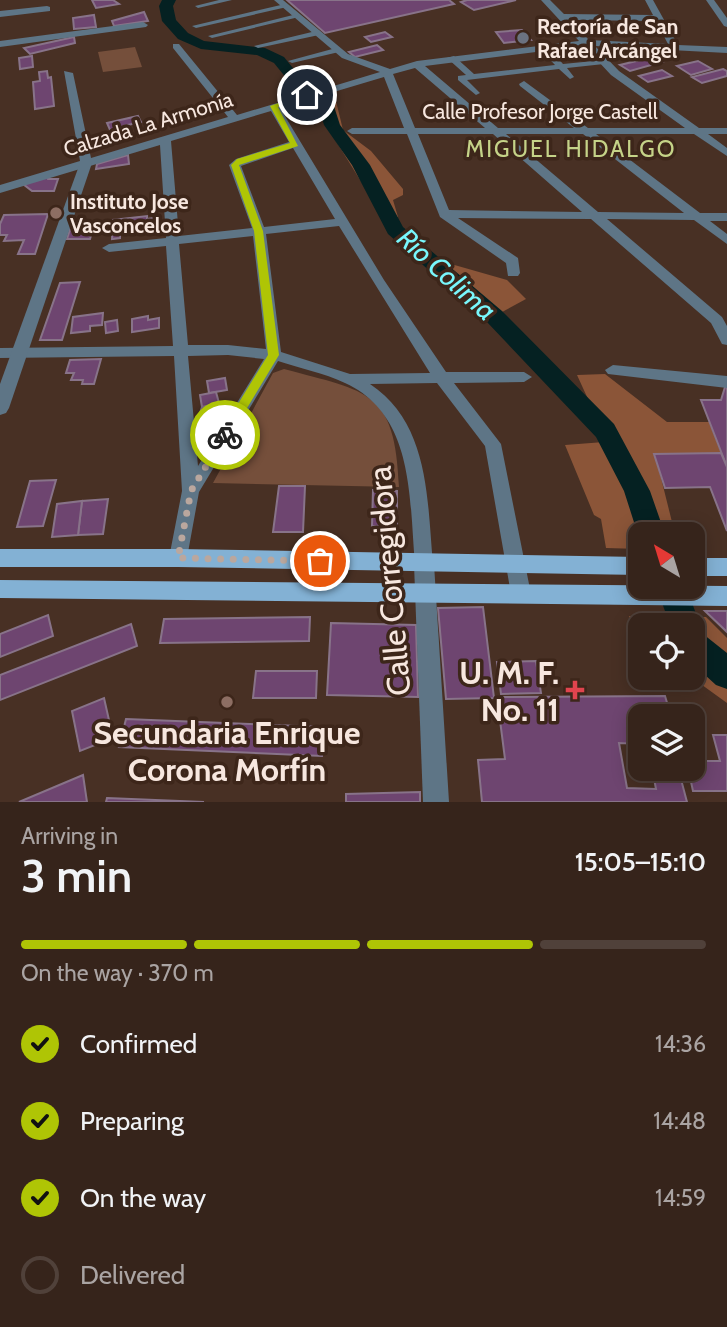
<!DOCTYPE html>
<meta charset="utf-8">
<style>
:root{--surface:#36241b;--page:#3d2c24;--text:#f1f3f6;--muted:#aaa4a3;--line:#50413a;--accent:#afc505}
body{margin:0;font-family:Cabin,sans-serif;background:var(--page);color:var(--text);height:100vh;display:flex;flex-direction:column;font-size:26px;white-space:nowrap}
*{box-sizing:border-box;margin:0}
p{font-size:23px;color:var(--muted)}
.icon{flex:none;width:38px;height:38px;fill:none;stroke:currentColor;stroke-width:2;stroke-linecap:round;stroke-linejoin:round}
.map{position:relative;height:802px;overflow:hidden}
.sheet{display:flex;flex-direction:column;background:var(--surface);flex:1}
.sheet>*{flex:none}
.needle{width:46px;rotate:322deg}
.tools{position:absolute;left:628px;top:522px;display:grid;gap:14px}
.tools a{display:grid;place-items:center;width:77px;height:77px;border-radius:14px;background:var(--surface);box-shadow:0 4px 18px #0003,0 0 0 2px var(--line);font-size:35px}
.pin{position:absolute;display:grid;place-items:center;width:60px;height:60px;color:#fff;margin:-30px;border:4px solid #fff;border-radius:50%;box-shadow:0 2px 7px #0007}
.courier{position:absolute;display:grid;place-items:center;width:70px;height:70px;margin:-35px;border:5px solid #afc505;border-radius:50%;background:#fff;color:#222;box-shadow:0 2px 9px #0007}
.head em{font-style:normal;font-weight:600}
.head div{display:flex;flex-direction:column-reverse}
.head{display:flex;align-items:center;justify-content:space-between;height:119px;padding:0 21px}
h1{font-size:46px;font-weight:600;line-height:52px}
.bar{display:grid;grid-template-columns:repeat(4,1fr);gap:10px 7px;align-content:center;height:84px;padding:0 21px}
.bar i{height:9px;border-radius:5px;background:var(--line)}
.bar .on{background:var(--accent)}
.bar p{grid-column:span 4}
ol{padding:0 21px;list-style:none}
li{display:flex;align-items:center;gap:21px;height:77px}
li p{margin-inline-start:auto}
li .icon{padding:7px;border-radius:50%;background:var(--accent);color:#111;stroke-width:4}
li:last-child{color:var(--muted)}
li i{width:38px;height:38px;border:4px solid var(--line);border-radius:50%}
.map>svg:first-child{display:block}
</style>
<div class="map">
<svg width="727" height="802" viewBox="0 0 727 802">
<rect width="100%" height="100%" fill="#483024"/>
<g fill="#754f3b">
<polygon points="135,47 142,67 103,72 98,52"/>
<path d="M284 369C369 392 395 390 399 487L213 483 273 373Z"/>
</g>
<g fill="#8b5538">
<polygon points="310,99 336,101 343,130 371,151 403,189 403,195 393,200 398,217 386,222"/>
<polygon points="451,264 507,280 526,299 491,318 482,316 430,270"/>
<polygon points="605,374 667,422 709,422 721,453 655,454 675,534 640,534 640,549 606,548 601,519 594,515 565,445 617,441 588,399 577,375"/>
<polygon points="629,616 706,617 727,638 727,703 691,677 693,677 693,625 640,625 640,642"/>
</g>
<g fill="none" stroke-linecap="round" stroke-linejoin="round">
<g fill="#052122" fill-rule="evenodd">
<polygon points="162,0 176,0 173,6 176,20 188,33 204,41 265,48 284,57 297,73 331,97 340,125 370,165 403,227 502,311 614,424 650,491 665,534 640,534 640,541 624,491 596,437 486,321 388,234 352,165 324,125 317,102 287,79 274,63 257,55 201,49 178,39 162,21 159,6"/>
<polygon points="656,586 686,586 700,625 698,630 727,653 727,689 716,685 693,664 693,625 670,625"/>
</g>
</g>
<g fill="#6e4570" stroke="#887389" stroke-width="2">
<polygon points="92,0 113,0 119,4 96,8"/>
<polygon points="287,0 449,0 454,4 325,33"/>
<polygon points="467,0 516,0 474,10 461,2"/>
<polygon points="144,12 148,21 114,26 112,21"/>
<polygon points="94,15 96,27 74,29 73,18"/>
<polygon points="522,30 531,40 504,43 496,32"/>
<polygon points="385,32 392,37 371,42 365,37"/>
<polygon points="74,37 75,43 30,54 24,48"/>
<polygon points="377,45 383,50 355,57 349,52"/>
<polygon points="32,56 33,67 20,69 19,58"/>
<polygon points="653,57 662,62 630,71 620,65"/>
<polygon points="698,61 712,69 691,75 677,66"/>
<polygon points="723,69 727,71 727,76 702,83 692,77"/>
<polygon points="662,70 672,76 648,82 639,76"/>
<polygon points="47,71 48,78 51,77 54,106 35,109 33,82 40,81 39,72"/>
<polygon points="138,116 141,122 123,126 124,129 111,132 107,123"/>
<polygon points="128,155 129,164 96,169 97,164"/>
<polygon points="46,176 48,179 58,179 54,191 32,191 23,184"/>
<polygon points="48,214 35,254 18,254 24,240 4,241 7,235 0,235 0,224 4,215"/>
<polygon points="147,216 147,219 154,218 154,230 120,234 120,238 112,239 113,220"/>
<polygon points="90,221 95,221 90,239 67,239 72,223 88,225"/>
<polygon points="80,282 62,340 40,340 60,283"/>
<polygon points="103,313 102,325 90,326 90,331 71,333 73,317"/>
<polygon points="148,316 148,320 159,318 159,328 132,332 132,319"/>
<polygon points="117,320 118,331 106,333 105,322"/>
<polygon points="101,359 94,384 82,384 83,380 71,380 74,373 66,373 70,360"/>
<polygon points="225,378 227,390 209,393 207,381"/>
<polygon points="725,387 727,387 727,467 701,400 721,400"/>
<polygon points="216,392 219,403 202,407 200,395"/>
<polygon points="202,407 223,408 213,421 198,419"/>
<polygon points="198,419 213,421 212,433 193,429"/>
<polygon points="721,453 727,467 727,531 710,487 665,488 654,454"/>
<polygon points="56,480 43,526 17,527 30,481"/>
<polygon points="279,486 305,486 303,532 273,532"/>
<polygon points="373,490 397,491 397,527 372,526"/>
<polygon points="108,499 103,534 78,535 82,501"/>
<polygon points="82,501 78,535 52,537 57,504"/>
<polygon points="483,607 494,698 446,699 438,608"/>
<polygon points="705,611 727,611 727,632"/>
<polygon points="48,615 53,636 0,657 0,634"/>
<polygon points="310,617 309,641 160,643 164,619"/>
<polygon points="331,623 416,625 418,697 327,695"/>
<polygon points="131,624 137,646 0,700 0,675"/>
<polygon points="536,661 541,693 501,694 497,662"/>
<polygon points="256,671 317,671 316,698 253,698"/>
<polygon points="665,696 671,716 640,716 640,744 619,743 627,788 656,789 652,768 678,768 687,802 482,802 478,760 505,759 497,697"/>
<polygon points="104,698 113,738 80,751 72,711"/>
<polygon points="126,719 325,727 322,756 119,747"/>
<polygon points="713,735 727,735 727,791 693,791 688,768 693,768 693,761 720,761"/>
<polygon points="83,775 87,802 19,802"/>
<polygon points="420,792 420,802 346,802 346,794"/>
<polygon points="107,798 204,802 106,802"/>
</g>
<g fill="none" stroke-linecap="round" stroke-linejoin="round">
<g fill="#5e7586" fill-rule="evenodd">
<polygon points="219,0 232,0 198,8 195,6"/>
<polygon points="285,4 288,6 287,7 196,28 192,26"/>
<polygon points="297,14 299,15 299,17 212,38 208,36"/>
<polygon points="316,31 320,33 319,35 258,48 254,46"/>
<polygon points="541,46 547,46 563,64 604,60 608,62 604,64 567,68 574,77 570,79 559,69 467,80 480,93 476,95 458,80 458,76 466,75 447,58 454,56 474,74 555,65 541,50"/>
<polygon points="336,48 339,48 339,52 292,63 288,61"/>
</g>
<g fill="#5e7586" fill-rule="evenodd">
<path d="M274 0H283L348 54 390 69 417 61 579 41 541 0H550L564 14 653 15 645 0H653L678 45 727 47V53L595 46 619 71 699 128H727V134H708L727 148V156L694 134H596L700 213H727V221H710L727 234V244L694 220 607 219 722 317 727 326V345L722 344 711 323 591 219 458 218 518 258 520 273 518 276H508L506 263 440 217 407 134H352L347 131 352 128H404L384 77 280 108 384 280 446 372H524L532 377 524 382 454 383 501 444 531 594 528 600 521 603 514 600 511 594 485 446 437 383 370 384C430 424 427 500 433 564L431 570 424 572 417 570 415 564C409 499 415 415 345 383 324 373 299 368 278 361L199 492 187 558 185 564 178 566 171 564 169 558 182 491 174 356 0 358V348L173 346 166 246 109 252 102 248 109 244 166 238 160 145 0 193V185L80 161 64 71 73 73 91 158 228 117 173 48V44H179L237 115 380 72 342 58ZM569 20 656 21 668 44 589 40ZM584 46 611 75 685 128H588L524 81 519 84 520 86 574 128H498L425 66ZM415 68 485 128H415L393 74ZM271 111 289 142 236 159 229 165 252 228 179 236 171 141ZM418 134H493L582 212 449 210ZM506 134H583L684 213 598 212ZM293 148 335 219 264 227 241 166ZM339 226 430 373 350 374 281 352 266 234ZM253 236 266 349 228 345H188L179 244ZM228 355 264 359 198 466 188 356Z"/>
<polygon points="706,0 714,0 727,18 727,27 724,26"/>
<polygon points="47,6 50,7 50,11 0,17 0,11"/>
<polygon points="143,22 148,25 146,27 0,47 0,41"/>
<polygon points="613,365 727,376 727,388 608,374 605,370"/>
</g>
<g fill="#5e7586" fill-rule="evenodd">
<polygon points="86,159 92,163 9,408 6,413 0,415 0,384 80,163"/>
<polygon points="424,555 431,558 434,564 449,802 423,802 414,564 417,558"/>
</g>
<g fill="#83b1d4" fill-rule="evenodd">
<polygon points="0,549 178,549 640,557 640,575 178,567 0,567"/>
<rect x="693" y="558" width="34" height="18"/>
<polygon points="0,580 727,586 727,606 0,598"/>
</g>
</g>
<polygon fill="#afc505" points="307,93 310,97 278,107 298,146 239,165 263,231 279,355 229,438 225,440 219,435 268,355 254,231 231,165 237,159 290,143 270,106"/>
<g fill="none" stroke-linecap="round" stroke-linejoin="round">
<polyline stroke="#baa79e" stroke-width="7" stroke-dasharray="0 12.6" points="225,435 191,491 178,558 320,561"/>
</g>
<circle fill="#6b7280" stroke="#3d261a" stroke-width="2.5" cx="523" cy="38" r="7"/>
<g fill="#8d6e63" stroke="#3d261a" stroke-width="2.5">
<circle cx="56" cy="213" r="7"/>
<circle cx="227" cy="702" r="7"/>
</g>
<path fill="#e0444e" stroke="#3d261a" stroke-width="2.5" d="M571.5 679.5h7v7h7v7h-7v7h-7v-7h-7v-7h7z"/>
<g text-anchor="middle" dominant-baseline="central" stroke-width="7" stroke-linejoin="round" paint-order="stroke">
<g font-size="21" font-weight="bold" fill="#f7e7df" stroke="#3d261a" text-anchor="start">
<text x="537" y="26">Rectoría de San<tspan x="537" dy="24">Rafael Arcángel</tspan></text>
<text x="70" y="201">Instituto Jose<tspan x="70" dy="24">Vasconcelos</tspan></text>
</g>
<g font-size="21" fill="#f7e7df" stroke="#3d261a">
<text x="540" y="111">Calle Profesor Jorge Castell</text>
<text transform="translate(148 124) rotate(-17)">Calzada La Armonía</text>
</g>
<g font-size="23" letter-spacing="2" fill="#c5d388" stroke="#3d261a">
<text x="571" y="149">MIGUEL HIDALGO</text>
</g>
<g font-size="28" font-style="italic" fill="#78f7fc" stroke="#3d261a">
<text transform="translate(447 274) rotate(42)">Río Colima</text>
</g>
<g font-size="32" fill="#f7e7df" stroke="#3d261a">
<text transform="translate(389 581) rotate(-95)">Calle Corregidora</text>
</g>
<g font-size="32" font-weight="bold" fill="#f7e7df" stroke="#3d261a" text-anchor="end">
<text x="559" y="672">U. M. F.<tspan x="559" dy="37">No. 11</tspan></text>
<text x="227" y="732" text-anchor="middle">Secundaria Enrique<tspan x="227" dy="37">Corona Morfín</tspan></text>
</g>
</g>
</svg>
<div class="tools">
<a><svg class="needle" viewBox="-14 -14 28 28"><path d="M0-13l5 13h-10z" fill="#e53935"/><path d="M0 13l5-13h-10z" fill="#aaa4a3"/></svg></a>
<a><svg class="icon" aria-label="locate" viewBox="0 0 24 24"><circle cx="12" cy="12" r="6"/><path d="M12 2v4M12 18v4M2 12h4M18 12h4"/></svg></a>
<a><svg class="icon" aria-label="layers" viewBox="0 0 24 24"><path d="M12 4l9 5-9 5-9-5zM3 14l9 5 9-5"/></svg></a>
</div>
<div class="pin" style="left:320px;top:561px;background:#ea580c"><svg class="icon" aria-label="bag" viewBox="0 0 24 24"><path d="M5 8h14l-1 12H6zM9 8a3 3 0 0 1 6 0"/></svg></div>
<div class="pin" style="left:307px;top:95px;background:#1f2937"><svg class="icon" aria-label="home" viewBox="0 0 24 24"><path d="M3 11l9-7 9 7M6 9v11h12V9"/></svg></div>
<div class="courier" style="left:225px;top:435px"><svg class="icon" aria-label="bike" viewBox="0 0 24 24"><circle cx="6" cy="16" r="4"/><circle cx="18" cy="16" r="4"/><path d="M6 16l4-8h5l3 8M10 8l3 8H6M13 5h3"/></svg></div>
</div>
<section class="sheet">
<div class="head"><div><h1>3 min</h1><p>Arriving in</p></div><em>15:05–15:10</em></div>
<div class="bar"><i class="on"></i><i class="on"></i><i class="on"></i><i></i><p>On the way · 370 m</p></div>
<ol>
<li><svg class="icon" aria-label="check" viewBox="0 0 24 24"><path d="M5 12l5 5 9-10"/></svg>Confirmed<p>14:36</p></li>
<li><svg class="icon" aria-label="check" viewBox="0 0 24 24"><path d="M5 12l5 5 9-10"/></svg>Preparing<p>14:48</p></li>
<li><svg class="icon" aria-label="check" viewBox="0 0 24 24"><path d="M5 12l5 5 9-10"/></svg>On the way<p>14:59</p></li>
<li><i></i>Delivered</li>
</ol>
</section>
